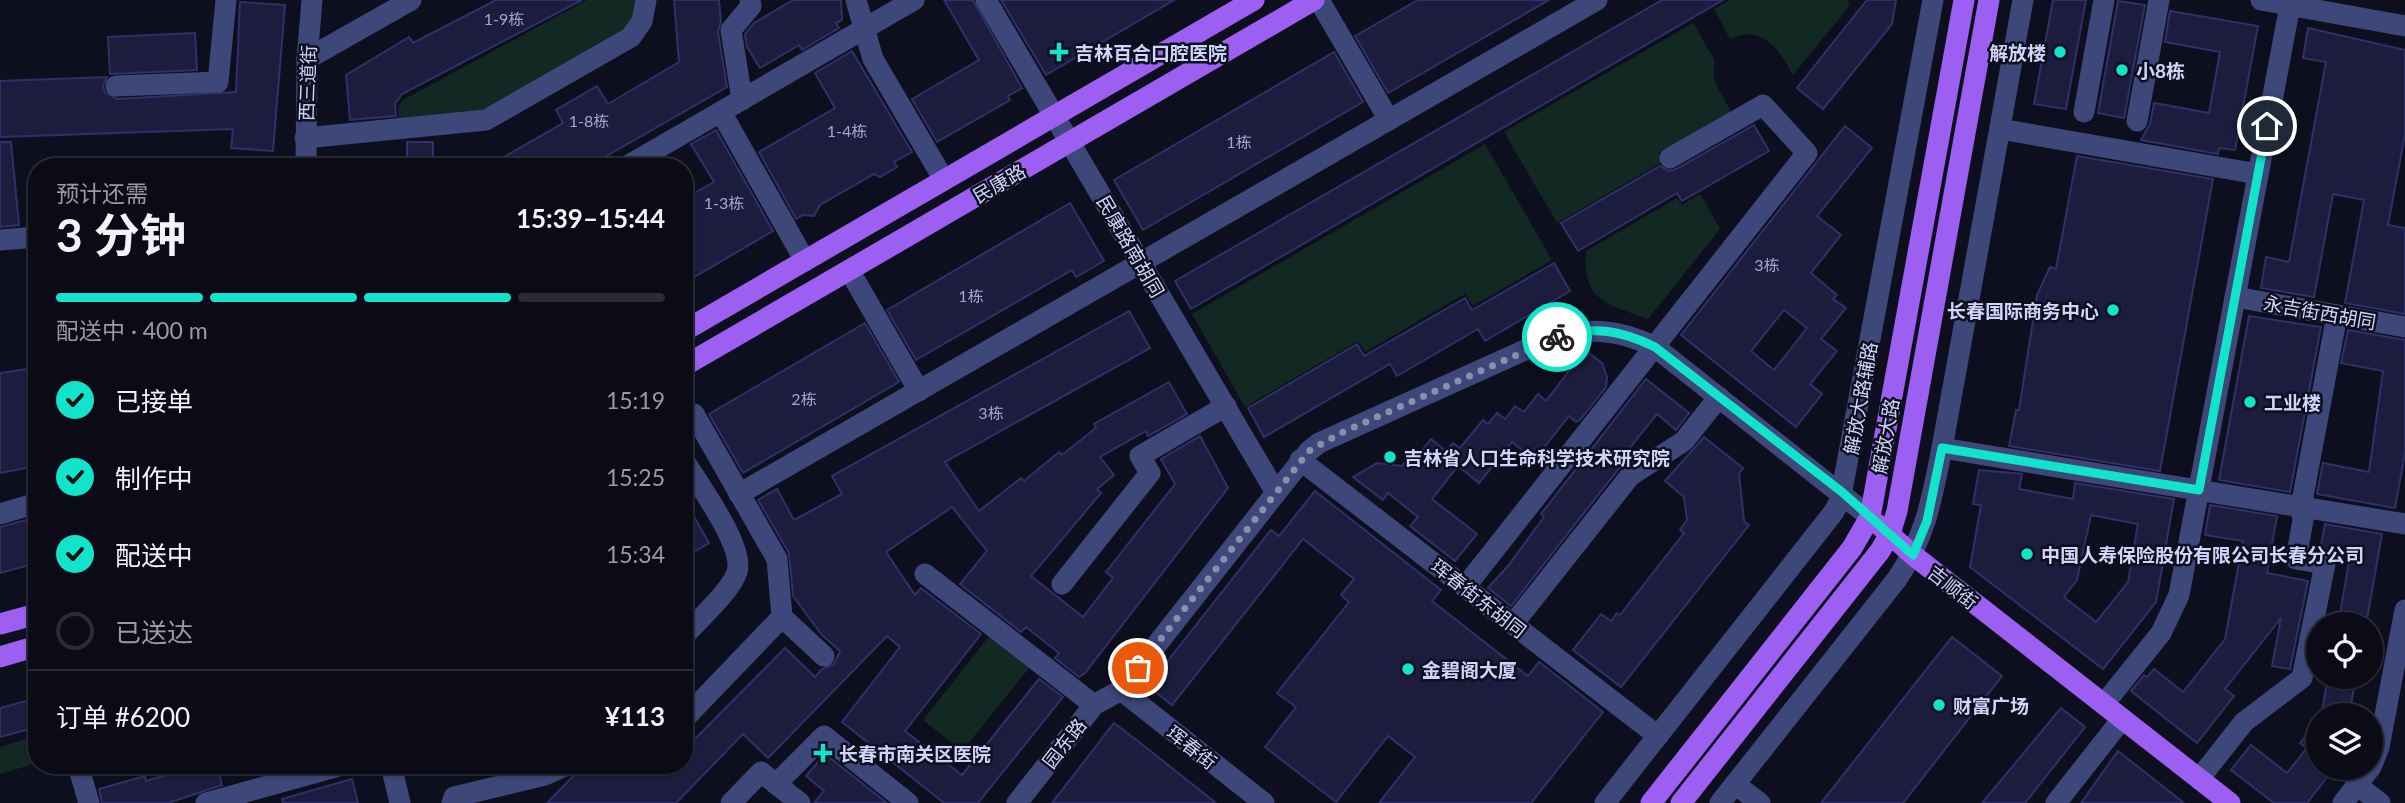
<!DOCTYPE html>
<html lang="zh">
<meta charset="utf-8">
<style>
:root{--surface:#0a0b16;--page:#181923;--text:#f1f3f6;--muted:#999ba1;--line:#2a2b35;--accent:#12e4cc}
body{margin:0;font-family:Lato,"Noto Sans SC",sans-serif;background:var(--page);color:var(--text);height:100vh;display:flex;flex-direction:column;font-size:26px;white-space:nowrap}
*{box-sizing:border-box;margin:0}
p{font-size:23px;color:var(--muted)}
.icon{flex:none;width:38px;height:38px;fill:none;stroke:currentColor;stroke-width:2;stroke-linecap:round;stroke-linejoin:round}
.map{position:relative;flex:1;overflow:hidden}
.side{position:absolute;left:28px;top:158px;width:665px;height:616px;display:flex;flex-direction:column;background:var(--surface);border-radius:28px;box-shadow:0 2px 5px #0004,0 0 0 2px var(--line)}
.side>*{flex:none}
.tools{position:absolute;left:2306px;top:612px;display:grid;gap:14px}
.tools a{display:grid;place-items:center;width:77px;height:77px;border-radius:50%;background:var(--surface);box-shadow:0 2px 5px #0004,0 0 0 2px var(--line);font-size:35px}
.pin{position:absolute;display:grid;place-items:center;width:60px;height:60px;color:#fff;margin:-30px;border:4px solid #fff;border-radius:50%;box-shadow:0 2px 7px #0007}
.courier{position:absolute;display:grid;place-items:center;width:70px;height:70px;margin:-35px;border:5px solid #12e4cc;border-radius:50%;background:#fff;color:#222;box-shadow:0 2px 9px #0007}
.summary em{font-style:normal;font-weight:700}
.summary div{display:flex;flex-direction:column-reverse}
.summary{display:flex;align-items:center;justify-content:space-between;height:119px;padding:0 28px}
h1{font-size:46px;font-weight:700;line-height:52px}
.bar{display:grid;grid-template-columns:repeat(4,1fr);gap:10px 7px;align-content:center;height:84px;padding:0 28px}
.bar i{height:9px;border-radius:5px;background:var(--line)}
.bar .on{background:var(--accent)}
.bar p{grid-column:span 4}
.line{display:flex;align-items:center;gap:18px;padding:0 28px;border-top:2px solid var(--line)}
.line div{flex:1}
ol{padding:0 28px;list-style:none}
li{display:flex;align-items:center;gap:21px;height:77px}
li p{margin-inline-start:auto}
li .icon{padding:7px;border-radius:50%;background:var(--accent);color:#111;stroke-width:4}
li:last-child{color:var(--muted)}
li i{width:38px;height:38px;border:4px solid var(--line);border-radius:50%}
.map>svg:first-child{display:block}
</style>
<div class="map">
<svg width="2405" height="803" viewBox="0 0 2405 803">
<rect width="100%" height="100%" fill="#0e0f1e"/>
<g fill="#122822">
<polygon points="587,0 642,0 635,26 487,115 399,124 398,106 403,100"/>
<path d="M1730 0H1847L1850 5 1793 75C1779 50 1763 23 1730 39L1714 9Z"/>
<polygon points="1693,23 1714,59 1714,80 1731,112 1659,153 1664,161 1557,223 1504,132"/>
<polygon points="1485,144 1552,260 1473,306 1465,294 1365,352 1358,341 1245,407 1192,314"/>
<path d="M1700 194 1720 229 1648 319C1608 304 1582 302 1586 251L1677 198 1682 205Z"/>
<polygon points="990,635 1030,667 962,751 923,720"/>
<polygon points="37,736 37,763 0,774 0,747"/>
</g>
<g fill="#1c1c3e" stroke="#303068" stroke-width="2" fill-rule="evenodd">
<polygon points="496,0 582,0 402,94 395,104 396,116 350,120 346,75 409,37 413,43"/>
<polygon points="674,0 719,0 721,22 718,32 727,87 589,166 488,166 563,123 556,110 597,86 608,104 679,62"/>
<polygon points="793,0 841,0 842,20 836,23 839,28 802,50 799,45 760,68 747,47 745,34 754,23"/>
<polygon points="944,0 973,0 1022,88 1008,96 1010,100 937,142 912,99 979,60"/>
<polygon points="1001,0 1174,0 1046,75"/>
<polygon points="1418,0 1549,0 1388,93 1355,36"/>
<polygon points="1662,0 1723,0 1191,309 1175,281"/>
<polygon points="1867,0 1896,0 1892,24 1823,109 1797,88"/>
<polygon points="2053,0 2086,0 2066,109 2034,104"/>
<polygon points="2118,1 2145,5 2124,118 2098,113"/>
<polygon points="240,2 285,5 273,151 231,148 233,129 0,137 0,81 107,77 103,86 105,92 117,99 236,92"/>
<polygon points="2170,11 2258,26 2235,150 2219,148 2218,154 2141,140 2150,124 2154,103 2209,113 2220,52 2165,42"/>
<polygon points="2308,28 2405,50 2405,134 2388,225 2405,228 2405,314 2345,303 2364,200 2333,194 2314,297 2261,288 2266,257 2289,262 2326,62 2303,58"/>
<polygon points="195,33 197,70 110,74 108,37"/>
<polygon points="852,51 912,152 894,162 897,167 880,177 874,174 820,205 814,216 803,215 796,219 759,152 835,108 815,73"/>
<polygon points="1334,52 1363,102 1143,230 1114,180"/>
<polygon points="1754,125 1769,151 1682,201 1677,193 1578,251 1561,223 1660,166 1669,171 1676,169"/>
<path d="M1845 126 1872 148 1817 216 1841 235 1811 273 1837 295 1833 299 1846 308 1821 339 1837 351 1810 384 1822 394 1796 427 1681 335ZM1784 310 1807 328 1774 370 1751 351Z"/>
<polygon points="716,130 773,231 684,283 684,199 714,182 691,144"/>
<polygon points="0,142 11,142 19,225 0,227"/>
<rect x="407" y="142" width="26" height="24"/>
<polygon points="2077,156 2213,179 2160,471 2009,446 2016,410 2019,410 2037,295 2050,267 2056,269"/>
<polygon points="1070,203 1104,261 1076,277 1072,270 916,360 887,310"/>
<polygon points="1554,263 1570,291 1485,341 1478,329 1397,376 1390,364 1264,437 1248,408 1357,344 1364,356 1465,298 1472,310"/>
<polygon points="1129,311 1150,348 945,462 979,511 1021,478 1024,481 1059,452 1062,455 1096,428 1094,424 1169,382 1187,414 1148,436 1146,431 1100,457 1114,475 1097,489 1101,493 1031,576 1083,617 1113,578 1106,572 1175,484 1161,459 1200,436 1228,488 1085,673 1079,677 1055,658 1059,653 1026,627 1021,632 960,584 987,551 952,507 886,552 915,595 921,588 981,634 905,731 962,775 1039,679 1063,697 978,803 944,803 842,722 900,647 887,636 768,758 743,734 676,803 547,803 584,765 684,765 684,750 785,648 815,677 822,669 834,664 840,651 822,635 793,596 789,553 758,500 777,489 794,520 842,494 832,476"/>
<polygon points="2249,316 2321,327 2290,492 2219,480"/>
<polygon points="865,323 899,382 743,473 709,414"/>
<polygon points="2348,330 2405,340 2405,453 2395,508 2317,494 2323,463 2369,472 2383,371 2341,363"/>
<polygon points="1585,350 1602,363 1607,377 1606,387 1580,420 1576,422 1569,416 1534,460 1512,442 1479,483 1458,466 1432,499 1477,534 1455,561 1410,526 1418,517 1388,493 1383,500 1353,477 1377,463 1402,466 1408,457 1413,462 1431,439 1446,451 1453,443 1460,448 1483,420 1488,424 1497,413 1505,419 1515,406 1524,412 1538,394 1546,401"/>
<polygon points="34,368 37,466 0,473 0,373"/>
<polygon points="1646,379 1689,413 1676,430 1657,414 1617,464 1620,467 1511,606 1488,588 1508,566 1544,517 1541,514"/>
<polygon points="1704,437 1743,468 1739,474 1744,521 1749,525 1621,687 1573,650 1601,614 1611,621 1617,613 1620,615 1684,533 1680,530 1687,520 1684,497 1665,481"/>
<path d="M1979 470 2022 474 2019 489 2073 499 2075 483 2174 499 2156 602 2103 669 1970 567 1981 505 1973 504ZM2091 515 2138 524 2128 582 2096 622 2064 597 2077 580Z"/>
<polygon points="1315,491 1441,590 1432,601 1528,676 1539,662 1603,712 1531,803 1379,803 1415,757 1388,736 1336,802 1265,747 1296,707 1277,693 1349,602 1341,595 1354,579 1303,539 1172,705 1148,686 1271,530 1279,536"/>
<polygon points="684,499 709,543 684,558"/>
<polygon points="2210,505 2277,516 2267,573 2308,581 2290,669 2272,666 2281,618 2225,689 2234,696 2197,743 2131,691 2144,675 2147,677 2154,669 2183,692 2225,639 2243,541 2205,535"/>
<polygon points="37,517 37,563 0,573 0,527"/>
<polygon points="2325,524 2382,534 2366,625 2338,625 2350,556 2320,550"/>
<polygon points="1952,637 2002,676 1992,689 1903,803 1821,803"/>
<polygon points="2328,677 2356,677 2349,716 2321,716"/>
<polygon points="37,698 37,727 0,737 0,708"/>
<polygon points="2061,708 2085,727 2025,803 1982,803"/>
<polygon points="2319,719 2319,768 2334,768 2307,803 2274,803 2231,770 2251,745 2287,773 2307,748 2300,743"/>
<polygon points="1114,723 1139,742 1216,803 1052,803"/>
<polygon points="2118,751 2184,803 2081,803"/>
<polygon points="825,754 887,803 814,803 824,791 806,776"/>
<polygon points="201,765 217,765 222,785 168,803 102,803 99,789 145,776 146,781"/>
<polygon points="352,779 358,803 283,803 282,799"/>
</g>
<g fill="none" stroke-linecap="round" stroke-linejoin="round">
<g stroke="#3d477a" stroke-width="21">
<polyline points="856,0 873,59 944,180"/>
<polyline points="986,0 1275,491"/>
<polyline points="1319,0 1389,120"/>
<polyline points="2261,0 2405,26"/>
<polyline points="307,59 411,0"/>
<polyline points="116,86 218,82 226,0"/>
<polyline points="742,100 731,30 751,6 750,0"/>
<polyline points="721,112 805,261"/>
<polyline points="2084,112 2104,0"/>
<polyline points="2137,121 2159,0"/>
<polyline points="2000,129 2258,174"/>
<polyline points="305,138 486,120 631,37 642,21 646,0"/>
<polyline points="306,166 307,59 312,0"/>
<polyline points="627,166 914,0"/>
<polyline points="0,240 37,237"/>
<polyline points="849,270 919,391"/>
<polyline points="2235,297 2405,327"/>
<polyline points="684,420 694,414 777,559 782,617 824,656"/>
<polyline points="1942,448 2405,524"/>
<path d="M684 460C698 484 745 546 737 572 731 591 698 620 684 636"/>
<polyline points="1300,460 1658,736"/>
<polyline points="739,494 1597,0"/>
<polyline points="0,514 37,503"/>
<polyline points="925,574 1094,705"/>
<polyline points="1062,584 1150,473 1140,456 1226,406"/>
<polyline points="1465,587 1807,153 1763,105 1670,158"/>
<polyline points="1513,624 1630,476 1684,441 1719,397"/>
<polyline points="1121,690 1264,803"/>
<polyline points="2104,704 2161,633 2179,595 2291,0"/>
<polyline points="684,719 782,617"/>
<polyline points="78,765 89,803"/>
<polyline points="391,765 400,803"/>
<polyline points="2371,767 2379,747 2405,610"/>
<polyline points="2199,779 2244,722 2302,678 2325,564 2296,559 2303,520 2301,507 2337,315"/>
<polyline points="776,784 824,736 908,803"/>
<polyline points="1735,784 1760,803"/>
<polyline points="2357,785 2380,803"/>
<polyline points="206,803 343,765"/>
<polyline points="452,803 454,797 545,775 567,765"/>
<polyline points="731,803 761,772 800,803"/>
<path d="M1017 803 1094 705 1121 690 1309 451 1319 443 1547 340C1587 327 1617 328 1655 347L1870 517"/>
<polyline points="1605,803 1833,513 1840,501 1933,0"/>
<path d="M1720 803 1897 579C1926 536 1932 498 1942 448L2023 0"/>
<polyline points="2056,803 2122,719"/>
<polyline points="2343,803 2370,768"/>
</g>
<g stroke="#9c5ff2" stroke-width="21">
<polyline points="684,331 1254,0"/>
<polyline points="684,366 1314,0"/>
<polyline points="1879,525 1913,555 2230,803"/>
<polyline points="0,624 37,614"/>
<polyline points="0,657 37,646"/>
<polyline points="1651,803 1852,548 1870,517 1964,0"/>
<polyline points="1681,803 1880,551 1890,534 1897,511 1989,0"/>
</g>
</g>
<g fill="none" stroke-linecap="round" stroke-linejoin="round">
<polyline stroke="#8b8fae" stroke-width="7" stroke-dasharray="0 12.6" points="1138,668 1309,451 1341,433 1557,337"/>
<path stroke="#12e4cc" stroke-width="9" d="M1557 337C1593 325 1623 331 1655 347L1842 492 1913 555 1927 521 1942 448 2199 490 2267 126"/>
</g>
<g fill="#12e4cc" stroke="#0e0f1e" stroke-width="2.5">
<path d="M1055.5 41.5h7v7h7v7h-7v7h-7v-7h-7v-7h7z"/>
<circle cx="2060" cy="52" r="7"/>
<circle cx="2122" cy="70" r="7"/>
<circle cx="2113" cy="310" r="7"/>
<circle cx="2250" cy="402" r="7"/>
<circle cx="1390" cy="457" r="7"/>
<circle cx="2027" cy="554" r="7"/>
<circle cx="1408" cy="669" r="7"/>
<circle cx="1939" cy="705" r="7"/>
<path d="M819.5 742.5h7v7h7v7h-7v7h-7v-7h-7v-7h7z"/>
</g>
<g text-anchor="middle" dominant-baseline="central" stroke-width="5" stroke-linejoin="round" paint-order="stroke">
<g font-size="16" fill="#a2a6cc">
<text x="504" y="18">1-9栋</text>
<text x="589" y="120">1-8栋</text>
<text x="847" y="130">1-4栋</text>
<text x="1239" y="141">1栋</text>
<text x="724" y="202">1-3栋</text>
<text x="1767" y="264">3栋</text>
<text x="971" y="295">1栋</text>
<text x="804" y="398">2栋</text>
<text x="991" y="412">3栋</text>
</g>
<g font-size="19" font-weight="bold" fill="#cfd4fb" stroke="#0e0f1e" text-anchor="start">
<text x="1075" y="52">吉林百合口腔医院</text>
<text x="2046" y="52" text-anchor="end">解放楼</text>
<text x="2136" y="70">小8栋</text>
<text x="2099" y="310" text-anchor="end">长春国际商务中心</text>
<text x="2264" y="402">工业楼</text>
<text x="1404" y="457">吉林省人口生命科学技术研究院</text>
<text x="2041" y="554">中国人寿保险股份有限公司长春分公司</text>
<text x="1422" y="669">金碧阁大厦</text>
<text x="1953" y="705">财富广场</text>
<text x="839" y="753">长春市南关区医院</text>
</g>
<g font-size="19" fill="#cfd4fb" stroke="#0e0f1e">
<text transform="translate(307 83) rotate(-88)">西三道街</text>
<text transform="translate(999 183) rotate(-30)">民康路</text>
<text transform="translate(1131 246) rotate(60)">民康路南胡同</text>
<text transform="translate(2320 312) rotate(10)">永吉街西胡同</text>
<text transform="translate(1860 398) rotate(-80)">解放大路辅路</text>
<text transform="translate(1885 436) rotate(-80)">解放大路</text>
<text transform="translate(1953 587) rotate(38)">吉顺街</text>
<text transform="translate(1479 598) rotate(38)">珲春街东胡同</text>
<text transform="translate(1064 743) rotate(-52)">园东路</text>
<text transform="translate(1192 747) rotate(38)">珲春街</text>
</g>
</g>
</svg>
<div class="tools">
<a><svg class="icon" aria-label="locate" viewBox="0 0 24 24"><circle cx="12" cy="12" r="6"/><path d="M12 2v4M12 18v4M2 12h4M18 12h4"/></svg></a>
<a><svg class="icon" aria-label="layers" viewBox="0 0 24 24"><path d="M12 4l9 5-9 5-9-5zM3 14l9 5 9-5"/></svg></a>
</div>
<div class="pin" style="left:1138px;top:668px;background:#ea580c"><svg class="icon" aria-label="bag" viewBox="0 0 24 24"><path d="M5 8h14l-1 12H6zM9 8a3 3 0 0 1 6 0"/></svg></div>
<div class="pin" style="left:2267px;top:126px;background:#1f2937"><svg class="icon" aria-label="home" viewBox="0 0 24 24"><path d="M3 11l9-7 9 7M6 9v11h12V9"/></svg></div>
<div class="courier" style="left:1557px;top:337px"><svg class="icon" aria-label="bike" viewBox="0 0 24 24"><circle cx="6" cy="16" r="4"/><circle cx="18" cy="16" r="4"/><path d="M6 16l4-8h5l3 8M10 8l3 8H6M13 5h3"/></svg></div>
<section class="side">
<div class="summary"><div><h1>3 分钟</h1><p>预计还需</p></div><em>15:39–15:44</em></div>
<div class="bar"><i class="on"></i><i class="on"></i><i class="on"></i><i></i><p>配送中 · 400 m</p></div>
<ol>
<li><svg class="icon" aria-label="check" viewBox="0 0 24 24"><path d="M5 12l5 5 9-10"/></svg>已接单<p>15:19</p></li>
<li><svg class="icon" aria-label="check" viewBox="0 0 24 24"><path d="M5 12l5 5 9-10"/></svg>制作中<p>15:25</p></li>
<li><svg class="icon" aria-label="check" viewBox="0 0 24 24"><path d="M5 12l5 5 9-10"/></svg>配送中<p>15:34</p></li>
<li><i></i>已送达</li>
</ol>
<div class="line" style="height:91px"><div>订单 #6200</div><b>¥113</b></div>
</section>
</div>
